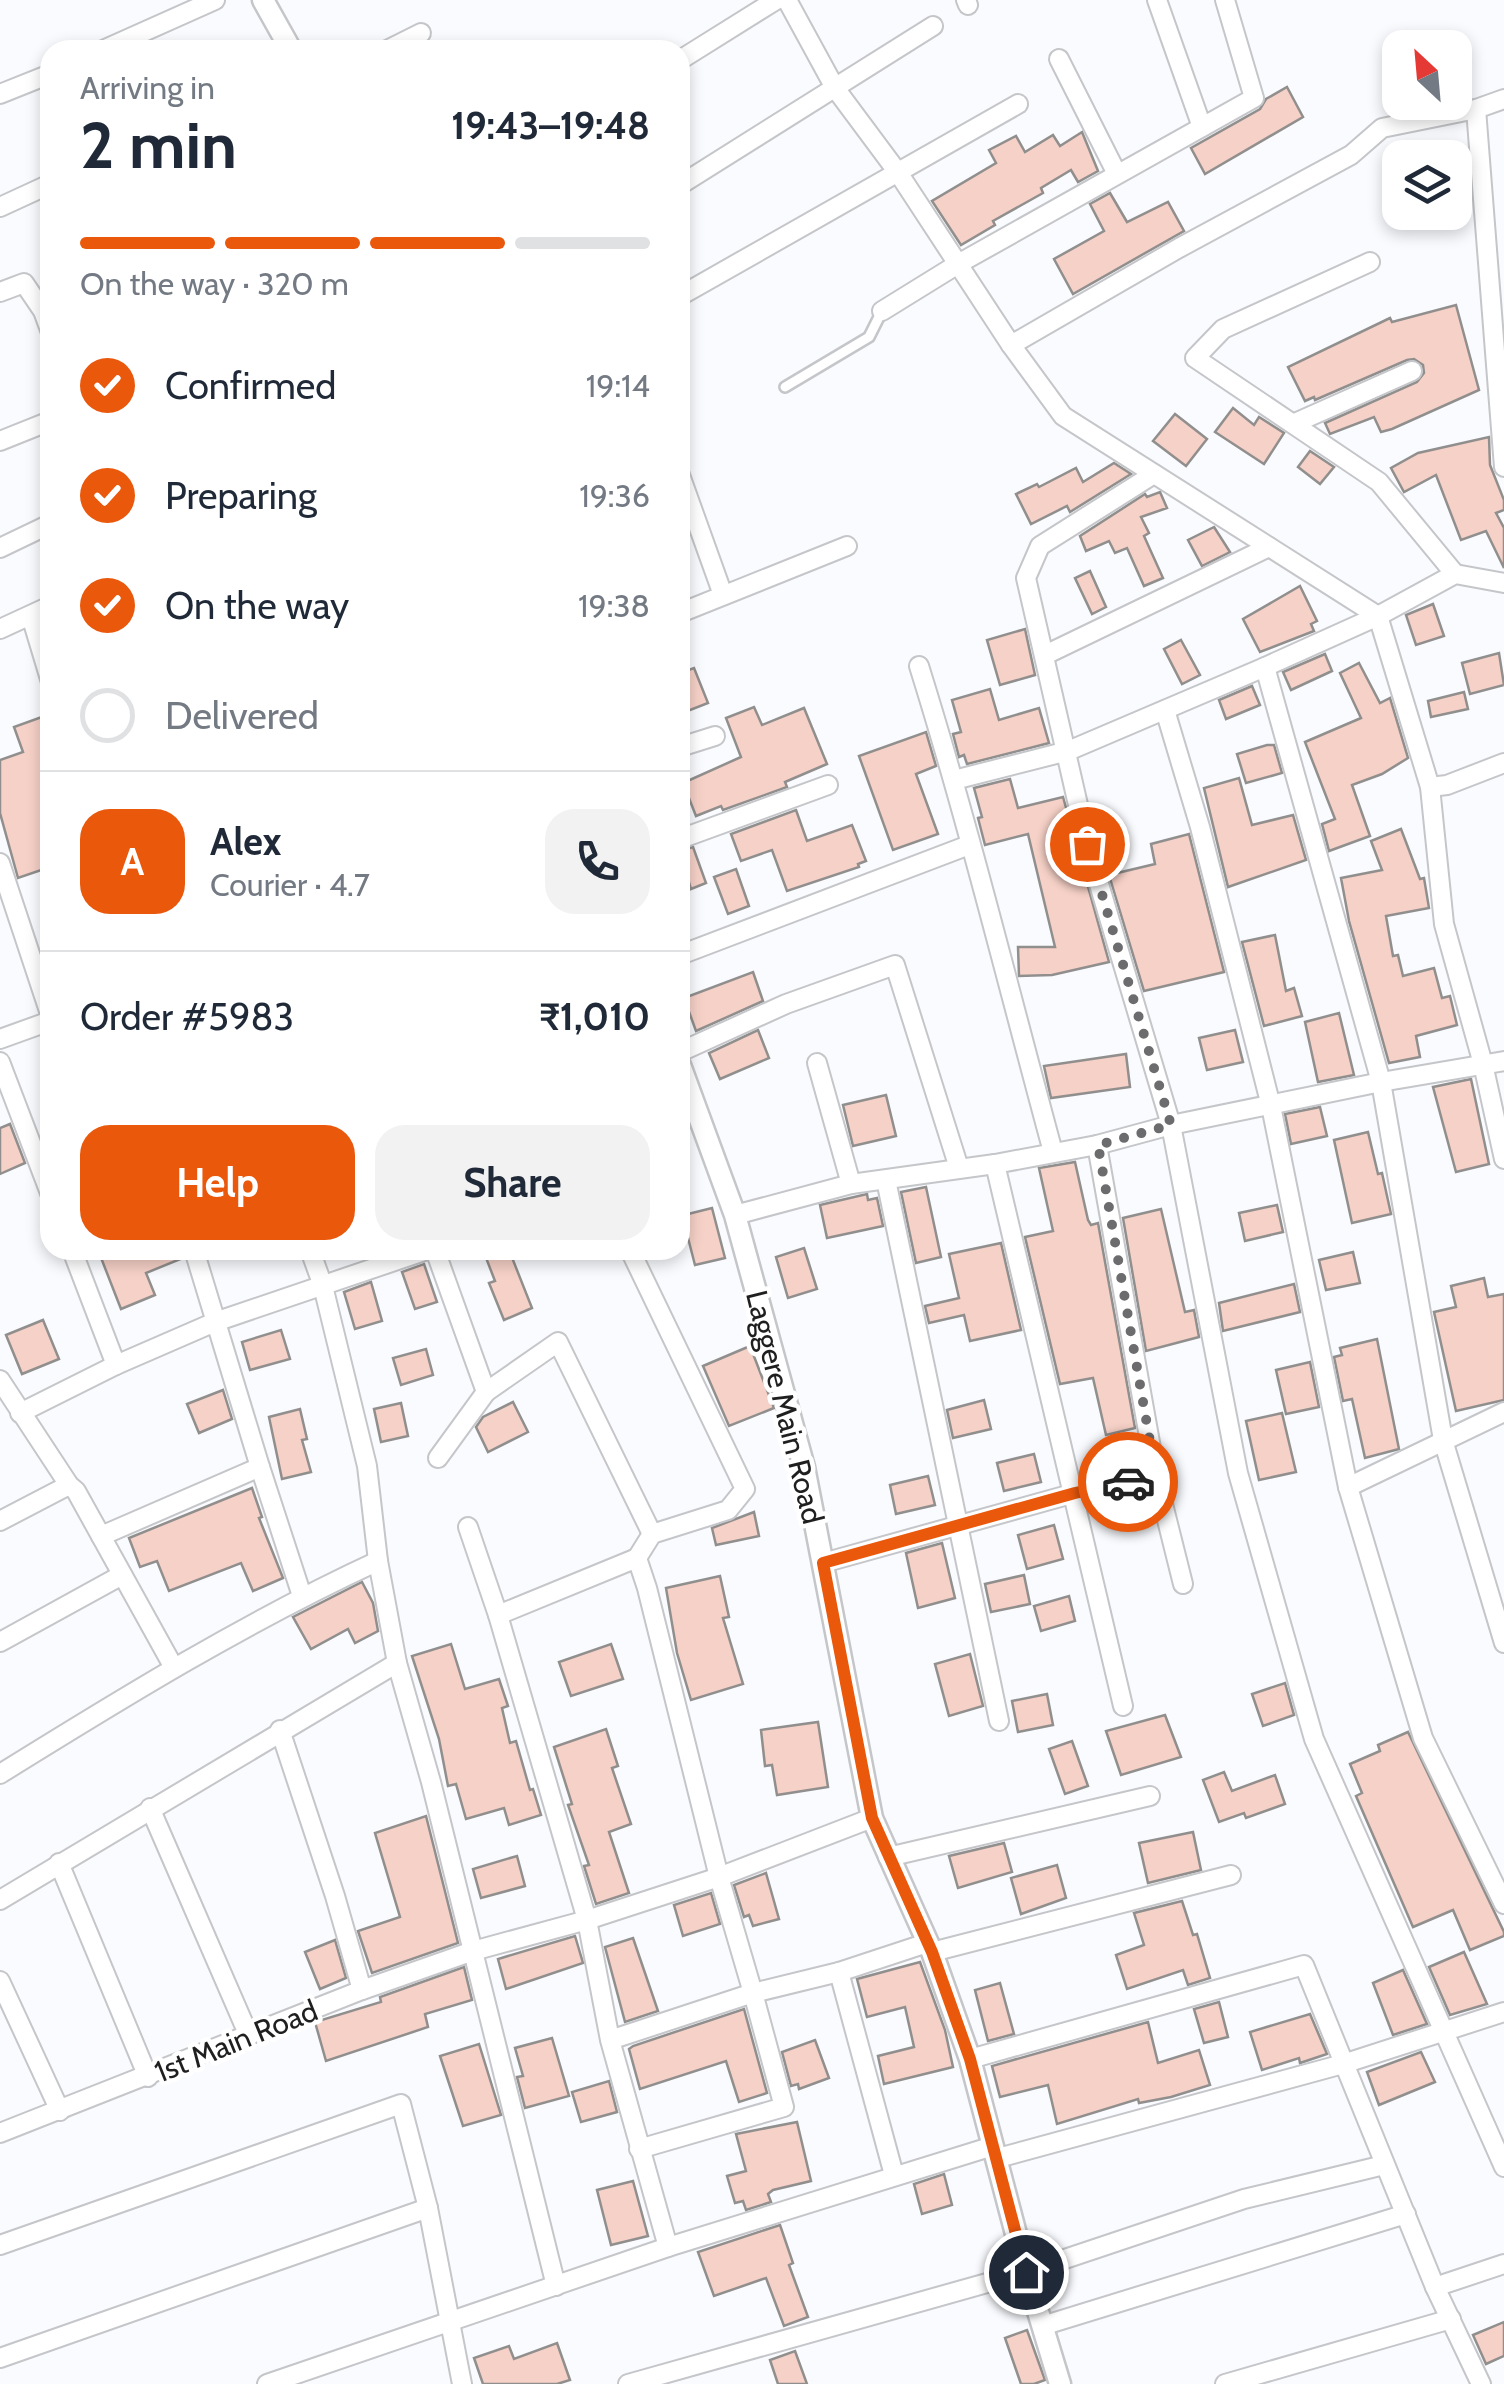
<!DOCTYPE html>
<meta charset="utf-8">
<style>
:root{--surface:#fff;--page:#f2f2f3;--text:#1f2937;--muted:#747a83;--line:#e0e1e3;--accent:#ea580c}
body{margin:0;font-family:Cabin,sans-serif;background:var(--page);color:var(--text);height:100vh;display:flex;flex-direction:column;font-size:38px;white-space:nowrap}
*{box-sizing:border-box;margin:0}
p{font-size:32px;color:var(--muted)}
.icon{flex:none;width:55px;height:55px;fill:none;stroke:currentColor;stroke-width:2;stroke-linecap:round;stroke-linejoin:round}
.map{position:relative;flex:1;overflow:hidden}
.details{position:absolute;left:40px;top:40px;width:650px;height:1220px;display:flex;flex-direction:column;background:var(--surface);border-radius:30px;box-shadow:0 5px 15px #0003}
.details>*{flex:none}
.needle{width:65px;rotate:334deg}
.buttons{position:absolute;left:1382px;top:30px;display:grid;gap:20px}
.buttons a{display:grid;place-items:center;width:90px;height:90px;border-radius:20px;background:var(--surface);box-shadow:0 5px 15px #0003;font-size:50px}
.pin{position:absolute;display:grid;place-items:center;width:85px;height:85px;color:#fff;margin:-42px;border:5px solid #fff;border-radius:50%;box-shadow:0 2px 10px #0007}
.courier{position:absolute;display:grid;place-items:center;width:100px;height:100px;margin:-50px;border:8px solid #ea580c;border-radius:50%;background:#fff;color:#222;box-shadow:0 2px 12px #0007}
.headline em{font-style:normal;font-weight:700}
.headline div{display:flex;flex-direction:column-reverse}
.headline{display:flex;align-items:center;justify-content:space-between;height:170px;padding:0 40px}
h1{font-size:65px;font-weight:700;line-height:75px}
.bar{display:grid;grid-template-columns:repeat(4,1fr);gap:15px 10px;align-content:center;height:120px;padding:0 40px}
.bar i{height:12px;border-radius:8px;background:var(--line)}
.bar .on{background:var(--accent)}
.bar p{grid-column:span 4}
.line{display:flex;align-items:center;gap:25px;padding:0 40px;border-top:2px solid var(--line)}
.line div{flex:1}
.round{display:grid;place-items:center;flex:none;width:105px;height:105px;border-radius:30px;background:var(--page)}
ol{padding:0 40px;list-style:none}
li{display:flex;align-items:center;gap:30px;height:110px}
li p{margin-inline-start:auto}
li .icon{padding:10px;border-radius:50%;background:var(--accent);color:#fff;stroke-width:4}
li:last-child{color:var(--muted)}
li i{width:55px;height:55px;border:5px solid var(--line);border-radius:50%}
.button{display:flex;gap:20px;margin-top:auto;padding:20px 40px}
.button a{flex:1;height:115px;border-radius:30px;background:var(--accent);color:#fff;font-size:40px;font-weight:700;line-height:115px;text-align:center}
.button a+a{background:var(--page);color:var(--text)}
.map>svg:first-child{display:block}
</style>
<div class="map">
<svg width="1504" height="2384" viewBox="0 0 1504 2384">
<rect width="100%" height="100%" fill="#fafbfe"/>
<g fill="#f6d1c7" stroke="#918f8e" stroke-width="2.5">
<polygon points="1287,87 1303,117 1205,174 1191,148 1260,109 1266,99"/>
<polygon points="1082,132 1098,171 1078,182 1071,170 1041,188 1043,193 993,221 995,225 961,245 932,201 996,163 989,150 1016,136 1025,152 1053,135 1060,146"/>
<polygon points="1110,193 1127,222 1168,202 1184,231 1073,294 1054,259 1104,231 1090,204"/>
<polygon points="1456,305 1479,390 1392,429 1381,432 1374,417 1330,434 1325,423 1417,382 1424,373 1423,365 1414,359 1407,360 1315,400 1314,397 1305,401 1288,367 1390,318 1392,322"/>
<polygon points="1233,408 1254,425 1259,417 1284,433 1264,464 1215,432"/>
<polygon points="1175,414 1207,439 1186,466 1153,441"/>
<polygon points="1489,437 1490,465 1504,500 1504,510 1496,513 1504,528 1504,568 1486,531 1461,540 1436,475 1404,492 1391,468 1418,453"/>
<polygon points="1310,451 1334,467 1320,484 1298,467"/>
<polygon points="1114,463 1131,474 1070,512 1067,506 1031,524 1016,494 1037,484 1039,487 1076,468 1083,482"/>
<polygon points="1160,492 1167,508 1141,517 1149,533 1144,536 1163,578 1144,586 1127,548 1115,553 1109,541 1086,551 1080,536 1145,494 1147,497"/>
<polygon points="1214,527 1230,552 1202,566 1188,540"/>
<polygon points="1090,571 1106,607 1092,614 1075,578"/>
<polygon points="1300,586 1317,621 1311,624 1314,631 1260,652 1243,619"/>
<polygon points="1433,604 1444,636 1416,645 1406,615"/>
<polygon points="1025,629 1035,675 1000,685 987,640"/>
<polygon points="1181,640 1200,675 1182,684 1164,649"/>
<polygon points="1499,653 1504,685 1470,694 1462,663"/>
<polygon points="1325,654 1332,671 1291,690 1283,672"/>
<polygon points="1359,663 1380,703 1390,698 1408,758 1382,774 1352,785 1370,836 1329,851 1322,824 1335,819 1305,742 1361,718 1340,673"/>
<polygon points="694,668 708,703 680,714 680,673"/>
<polygon points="1252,686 1260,705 1226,719 1219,700"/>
<polygon points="990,689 999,720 1039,708 1049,743 967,764 964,755 959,757 953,734 961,732 952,700"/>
<polygon points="1464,692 1468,709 1431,717 1428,701"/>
<polygon points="754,707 762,725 804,708 827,764 785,782 787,787 723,810 721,806 696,816 683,783 741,757 726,718"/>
<polygon points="50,714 50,867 18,878 0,813 0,760 23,752 14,727"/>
<polygon points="926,732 936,766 916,774 938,834 893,850 859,756"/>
<polygon points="1267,745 1274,745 1282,773 1246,783 1237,754"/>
<polygon points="1239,778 1252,825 1293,815 1306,860 1228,887 1204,788"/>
<polygon points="1010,779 1018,808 1063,797 1109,962 1052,975 1019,976 1018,947 1055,947 1028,834 985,845 978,818 982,817 974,788"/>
<polygon points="796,810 807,841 852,825 866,861 858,864 859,867 787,891 772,850 741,861 731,834"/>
<polygon points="1401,829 1420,879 1424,878 1429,908 1386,916 1393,956 1398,955 1403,976 1434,968 1442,998 1450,996 1457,1025 1416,1036 1420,1057 1389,1063 1349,921 1341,878 1382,870 1371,841"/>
<polygon points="1189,834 1224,972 1144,991 1109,875 1155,864 1151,844"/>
<polygon points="693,847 706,883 691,889 680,851"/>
<polygon points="736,869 749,906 728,914 714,877"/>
<polygon points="1275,935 1286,991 1294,988 1302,1016 1264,1026 1242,942"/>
<polygon points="753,972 763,1001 696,1031 684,998"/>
<polygon points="1339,1013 1354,1075 1318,1082 1305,1022"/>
<polygon points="758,1030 769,1058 720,1079 709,1053"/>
<polygon points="1235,1030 1243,1062 1207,1070 1199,1038"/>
<polygon points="1126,1054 1130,1087 1051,1098 1044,1066"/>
<polygon points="1471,1079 1489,1164 1456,1172 1433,1087"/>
<polygon points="886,1095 896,1136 853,1146 843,1105"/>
<polygon points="1320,1107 1327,1136 1291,1144 1285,1114"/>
<polygon points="10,1124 25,1163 0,1174 0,1128"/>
<polygon points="1368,1132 1378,1174 1382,1173 1391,1214 1352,1223 1334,1140"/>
<polygon points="1075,1162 1088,1220 1091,1225 1098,1223 1135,1428 1106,1435 1093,1378 1060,1384 1025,1237 1053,1231 1039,1168"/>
<polygon points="926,1187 941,1257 916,1263 901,1192"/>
<polygon points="867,1194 868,1200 877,1198 883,1226 827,1238 820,1205"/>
<polygon points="1277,1205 1283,1232 1245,1241 1239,1213"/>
<polygon points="712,1208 725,1258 695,1265 688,1238 680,1241 680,1216"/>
<polygon points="1161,1209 1185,1312 1194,1310 1199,1337 1146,1351 1123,1218"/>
<polygon points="1001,1243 1021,1330 970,1341 964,1315 929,1323 925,1306 959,1298 949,1254"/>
<polygon points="804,1248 817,1289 788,1298 776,1257"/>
<polygon points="98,1250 182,1250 183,1258 146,1273 155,1295 121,1309"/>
<polygon points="483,1250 509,1250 532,1308 504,1320 489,1283 495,1281"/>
<polygon points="1353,1252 1360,1283 1326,1290 1319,1260"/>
<polygon points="424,1264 437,1302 415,1309 402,1272"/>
<polygon points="1484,1278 1488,1297 1504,1294 1504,1400 1456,1411 1434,1312 1456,1307 1451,1286"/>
<polygon points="371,1282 382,1321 355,1329 344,1292"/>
<polygon points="1294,1284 1300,1312 1223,1331 1219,1303"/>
<polygon points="43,1320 59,1359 22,1374 6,1335"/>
<polygon points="281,1330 290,1359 250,1370 242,1342"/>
<polygon points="1377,1339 1399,1449 1365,1458 1352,1399 1343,1401 1334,1357 1342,1355 1340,1348"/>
<polygon points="750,1346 774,1408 729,1426 703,1366"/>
<polygon points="426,1349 433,1375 401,1385 393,1358"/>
<polygon points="1310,1362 1319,1407 1286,1414 1276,1370"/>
<polygon points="223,1390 232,1419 199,1433 187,1404"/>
<polygon points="984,1400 991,1429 953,1438 947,1410"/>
<polygon points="513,1402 528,1432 488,1452 476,1427 483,1417"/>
<polygon points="401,1403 408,1436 381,1442 374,1409"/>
<polygon points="300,1409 307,1439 302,1440 311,1472 282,1479 269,1417"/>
<polygon points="1282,1413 1296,1472 1259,1480 1246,1421"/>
<polygon points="1034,1454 1041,1482 1004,1491 997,1463"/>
<polygon points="928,1476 935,1505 896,1514 890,1485"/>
<polygon points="252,1488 262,1517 259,1518 283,1578 253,1591 241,1563 169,1591 157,1561 140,1567 129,1538"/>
<polygon points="754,1512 759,1536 716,1545 712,1528"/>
<polygon points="1054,1525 1063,1559 1027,1569 1018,1535"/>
<polygon points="942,1543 955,1598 918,1608 906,1553"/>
<polygon points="1024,1575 1030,1604 991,1612 985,1584"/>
<polygon points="720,1576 729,1617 723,1618 743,1684 691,1700 677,1653 666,1588"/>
<polygon points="362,1582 373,1603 378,1631 355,1643 348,1629 311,1649 293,1617"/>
<polygon points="1069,1596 1075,1621 1041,1631 1034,1606"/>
<polygon points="451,1644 465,1689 499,1679 508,1706 502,1708 510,1743 516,1741 530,1790 533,1789 541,1815 509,1825 504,1808 466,1819 456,1784 448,1786 439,1739 412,1656"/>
<polygon points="611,1644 623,1679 571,1696 559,1662"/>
<polygon points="970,1654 983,1706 949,1716 935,1664"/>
<polygon points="1285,1683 1294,1715 1263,1726 1252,1694"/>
<polygon points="1047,1694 1053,1725 1018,1732 1012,1701"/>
<polygon points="1165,1715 1181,1757 1121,1775 1106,1731"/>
<polygon points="818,1722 828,1787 777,1795 772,1765 765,1766 761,1730"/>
<polygon points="606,1729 618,1766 612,1768 631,1824 609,1832 629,1893 596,1904 584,1866 589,1865 568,1805 572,1804 554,1747"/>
<polygon points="1408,1732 1504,1932 1504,1936 1470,1950 1453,1910 1413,1927 1356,1796 1362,1793 1350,1764 1380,1751 1378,1745"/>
<polygon points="1072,1741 1088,1786 1065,1794 1049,1749"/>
<polygon points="1224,1772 1232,1791 1275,1775 1285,1804 1246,1818 1244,1813 1219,1822 1203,1780"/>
<polygon points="426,1816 458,1943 372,1973 358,1931 400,1917 375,1833"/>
<polygon points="1193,1832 1201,1870 1148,1883 1139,1843"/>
<polygon points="1004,1843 1012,1872 958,1888 949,1856"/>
<polygon points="517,1856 525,1886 481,1898 473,1869"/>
<polygon points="1057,1865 1066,1898 1021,1914 1011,1878"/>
<polygon points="766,1873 779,1919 753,1926 749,1915 744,1917 734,1885"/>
<polygon points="711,1893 720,1924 683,1936 674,1905"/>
<polygon points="1182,1901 1193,1935 1197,1934 1210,1978 1188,1985 1183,1970 1127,1989 1116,1955 1144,1945 1134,1913"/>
<polygon points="575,1936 583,1963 506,1989 498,1959"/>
<polygon points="633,1938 658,2011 625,2022 605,1947"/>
<polygon points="335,1940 346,1978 320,1989 305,1952"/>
<polygon points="1464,1952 1487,2004 1450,2015 1429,1967"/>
<polygon points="920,1962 945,2030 953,2067 884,2084 878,2056 914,2047 905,2007 867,2017 857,1979"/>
<polygon points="464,1967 472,2000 425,2014 428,2027 326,2061 315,2022 381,2002 380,1997"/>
<polygon points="1403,1970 1427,2024 1393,2035 1373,1983"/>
<polygon points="1000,1983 1014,2034 988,2041 975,1990"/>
<polygon points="1219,2002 1228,2037 1204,2043 1194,2009"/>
<polygon points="744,2009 767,2093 739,2102 726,2061 640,2089 629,2049 633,2046"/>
<polygon points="1310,2014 1327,2054 1300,2063 1299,2058 1262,2070 1250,2032"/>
<polygon points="1148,2022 1158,2063 1199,2050 1210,2085 1171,2097 1139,2103 1138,2099 1057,2124 1048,2085 1000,2097 992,2066"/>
<polygon points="552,2038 569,2096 525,2108 517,2077 523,2076 515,2048"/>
<polygon points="815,2040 829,2078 799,2089 798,2084 791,2086 782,2052"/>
<polygon points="479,2044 501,2115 463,2126 440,2056"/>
<polygon points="1421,2052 1435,2082 1379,2105 1367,2072"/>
<polygon points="609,2081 617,2112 581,2122 572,2092"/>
<polygon points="797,2122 811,2181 773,2190 768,2194 771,2202 746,2210 743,2201 735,2203 727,2176 746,2171 736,2134"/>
<polygon points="944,2174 952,2205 922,2214 914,2184"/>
<polygon points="633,2181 648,2236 611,2245 597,2190"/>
<polygon points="780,2225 793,2263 789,2265 808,2317 784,2326 766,2278 714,2296 698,2252"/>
<polygon points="1504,2322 1504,2356 1486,2364 1473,2335"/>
<polygon points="1027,2330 1045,2380 1034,2384 1021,2384 1005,2338"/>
<polygon points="557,2343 570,2380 557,2384 483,2384 474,2358 509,2346 514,2359"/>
<polygon points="795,2351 807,2384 778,2384 770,2360"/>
</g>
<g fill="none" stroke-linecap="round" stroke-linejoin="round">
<g stroke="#c5c6c9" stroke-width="14">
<polyline id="service" points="785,387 869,337 882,311"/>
</g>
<g stroke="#c5c6c9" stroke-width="22">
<g id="minor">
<polyline points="787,0 835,88 899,174 1011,345 1063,416 1378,616 1430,787 1444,924 1483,1064 1504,1159"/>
<polyline points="966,0 968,5"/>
<polyline points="1157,0 1202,127"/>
<polyline points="103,50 215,0"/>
<polyline points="387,50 421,33"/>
<polyline points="1059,59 1117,174"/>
<polyline points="680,60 776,0"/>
<polyline points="0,94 50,74"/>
<polyline points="1476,109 1504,467"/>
<polyline points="680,185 933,26"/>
<polyline points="0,207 50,184"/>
<polyline points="1370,262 1223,329 1195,358 1379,482 1455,574"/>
<polyline points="0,292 24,283 43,311 50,330"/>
<polyline points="680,296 1018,104"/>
<polyline points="882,311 958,264 1254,98 1225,0"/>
<polyline points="1011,345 1179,248 1351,155 1382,128 1476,109 1504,99"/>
<polyline points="1295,423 1412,371"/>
<polyline points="0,441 50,421"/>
<polyline points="1154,474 1040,546 1026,578 1087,844 1171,1125 1238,1473 1314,1739 1504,2167"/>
<polyline points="680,475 723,595"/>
<polyline points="0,548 50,524"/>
<polyline points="680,613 847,546"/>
<polyline points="31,616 50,679"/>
<polyline points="0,629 50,606"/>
<polyline points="1045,655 1269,547"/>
<path d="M919 666C969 826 1009 990 1053 1152"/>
<polyline points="1265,667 1381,1082 1443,1440 1504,1643"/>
<polyline points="1165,710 1200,827 1271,1106 1348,1487 1423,1738 1504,1904"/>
<polyline points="680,747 715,736"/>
<polyline points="954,780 1068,751 1265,667 1378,616 1455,574 1504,583"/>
<polyline points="1430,787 1447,785 1504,763"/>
<polyline points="680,839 828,785"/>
<polyline points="0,863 50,1014"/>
<polyline points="680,955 969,845"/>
<polyline points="0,1039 50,1021"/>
<polyline points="680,1052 786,1004 895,965 959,1168"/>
<polyline points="0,1062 50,1193"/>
<polyline points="817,1063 851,1184"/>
<polyline points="1097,1145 1156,1476 1183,1584"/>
<polyline points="995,1164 1123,1706"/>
<polyline points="886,1180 999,1721"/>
<polyline points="735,1215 851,1184 995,1164 1097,1145 1171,1125 1381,1082 1504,1061"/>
<polyline points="72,1250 116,1365"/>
<polyline points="310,1250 323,1286 367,1466 378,1561 397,1663 431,1782 556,2286"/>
<polyline points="435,1250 486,1392 558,1342 652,1534"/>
<polyline points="630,1250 745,1489 728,1510 652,1534 637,1558"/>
<polyline points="0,1380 69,1485 76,1491 173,1666"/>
<polyline points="20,1413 116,1365 215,1322 427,1250"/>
<polyline points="438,1458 486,1392"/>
<polyline points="260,1467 302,1596"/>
<polyline points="1348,1487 1504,1412"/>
<polyline points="0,1521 69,1485"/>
<polyline points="468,1527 498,1615"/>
<polyline points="101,1536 260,1467 194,1250"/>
<polyline points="823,1563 1075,1493 1156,1476"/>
<polyline points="0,1642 122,1575"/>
<polyline points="280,1730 335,1896 362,1990"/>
<path d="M0 1774C124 1697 246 1622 378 1561"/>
<polyline points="150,1808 249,2036"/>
<polyline points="888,1857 1150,1796"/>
<polyline points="59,1863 148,2077"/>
<polyline points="0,1900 397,1663"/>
<polyline points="932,1952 1231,1875"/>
<polyline points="839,1972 894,2175"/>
<polyline points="0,1981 60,2111"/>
<polyline points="610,2040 753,1993 719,1877 647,1588 637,1558 498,1615 587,1920 610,2040 668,2247"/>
<polyline points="970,2059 1304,1965 1435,2287 1481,2384"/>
<polyline points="0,2133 362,1990 473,1951 587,1920 719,1877 872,1818"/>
<polyline points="639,2149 784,2107 753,1993 839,1972 927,1943"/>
<polyline points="998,2158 1343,2064 1504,2012"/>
<polyline points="0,2245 401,2104 428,2208 462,2384"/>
<polyline points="1435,2287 1504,2264"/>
<polyline points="1042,2326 1406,2214"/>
<polyline points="0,2358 428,2208"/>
<polyline points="267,2384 668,2247 993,2146"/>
<polyline points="628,2384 1026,2272 1244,2199 1384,2165"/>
<polyline points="1225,2384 1451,2319"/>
</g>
</g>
<g stroke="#c5c6c9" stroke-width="25">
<g id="tertiary">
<polyline points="263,0 291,50"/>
<polyline points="680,1065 735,1215 804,1467 872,1818 932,1952 970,2059 1026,2272 1060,2384"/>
</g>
</g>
<use href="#service" stroke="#fff" stroke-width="9"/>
<use href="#minor" stroke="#fff" stroke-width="18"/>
<use href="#tertiary" stroke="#fff" stroke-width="20"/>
</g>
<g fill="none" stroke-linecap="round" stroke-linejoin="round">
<polyline stroke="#6c6c6e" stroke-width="10" stroke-dasharray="0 18" points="1087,844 1171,1125 1098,1145 1156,1476 1128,1482"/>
<polyline stroke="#ea580c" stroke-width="12" points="1026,2272 970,2059 932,1952 872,1818 823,1563 1075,1493 1128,1482"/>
</g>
<g text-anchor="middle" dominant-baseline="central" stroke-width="9" stroke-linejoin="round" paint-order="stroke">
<g font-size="30" fill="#1f1f20" stroke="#fff">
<text transform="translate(785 1407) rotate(76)">Laggere Main Road</text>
<text transform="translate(236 2041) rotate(-22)">1st Main Road</text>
</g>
</g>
</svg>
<div class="buttons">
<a><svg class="needle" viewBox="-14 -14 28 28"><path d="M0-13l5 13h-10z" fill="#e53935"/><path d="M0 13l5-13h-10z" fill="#747a83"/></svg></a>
<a><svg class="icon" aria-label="layers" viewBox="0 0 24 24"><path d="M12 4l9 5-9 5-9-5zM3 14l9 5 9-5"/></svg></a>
</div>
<div class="pin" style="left:1087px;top:844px;background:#ea580c"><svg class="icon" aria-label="bag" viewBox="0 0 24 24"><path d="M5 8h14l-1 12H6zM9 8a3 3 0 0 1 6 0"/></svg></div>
<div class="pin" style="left:1026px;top:2272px;background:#1f2937"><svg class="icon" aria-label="home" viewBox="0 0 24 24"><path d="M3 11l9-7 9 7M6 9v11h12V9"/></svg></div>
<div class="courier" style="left:1128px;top:1482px"><svg class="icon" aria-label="car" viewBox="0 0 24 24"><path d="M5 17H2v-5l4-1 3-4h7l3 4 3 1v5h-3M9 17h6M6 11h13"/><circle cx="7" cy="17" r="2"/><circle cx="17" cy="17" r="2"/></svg></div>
<section class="details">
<div class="headline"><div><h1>2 min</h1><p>Arriving in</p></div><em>19:43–19:48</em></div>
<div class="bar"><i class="on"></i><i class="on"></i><i class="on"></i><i></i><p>On the way · 320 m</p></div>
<ol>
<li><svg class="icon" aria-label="check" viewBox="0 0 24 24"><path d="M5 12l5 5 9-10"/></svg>Confirmed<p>19:14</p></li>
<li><svg class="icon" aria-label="check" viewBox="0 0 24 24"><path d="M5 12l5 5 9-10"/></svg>Preparing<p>19:36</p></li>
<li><svg class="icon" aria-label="check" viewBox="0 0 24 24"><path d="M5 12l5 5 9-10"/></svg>On the way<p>19:38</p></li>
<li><i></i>Delivered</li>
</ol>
<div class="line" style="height:180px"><b class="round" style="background:var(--accent);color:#fff">A</b><div><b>Alex</b><p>Courier · 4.7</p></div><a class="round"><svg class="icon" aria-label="phone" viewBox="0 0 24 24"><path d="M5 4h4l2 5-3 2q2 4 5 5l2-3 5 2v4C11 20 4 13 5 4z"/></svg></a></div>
<div class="line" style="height:130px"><div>Order #5983</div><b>₹1,010</b></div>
<div class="button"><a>Help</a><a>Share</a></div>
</section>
</div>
